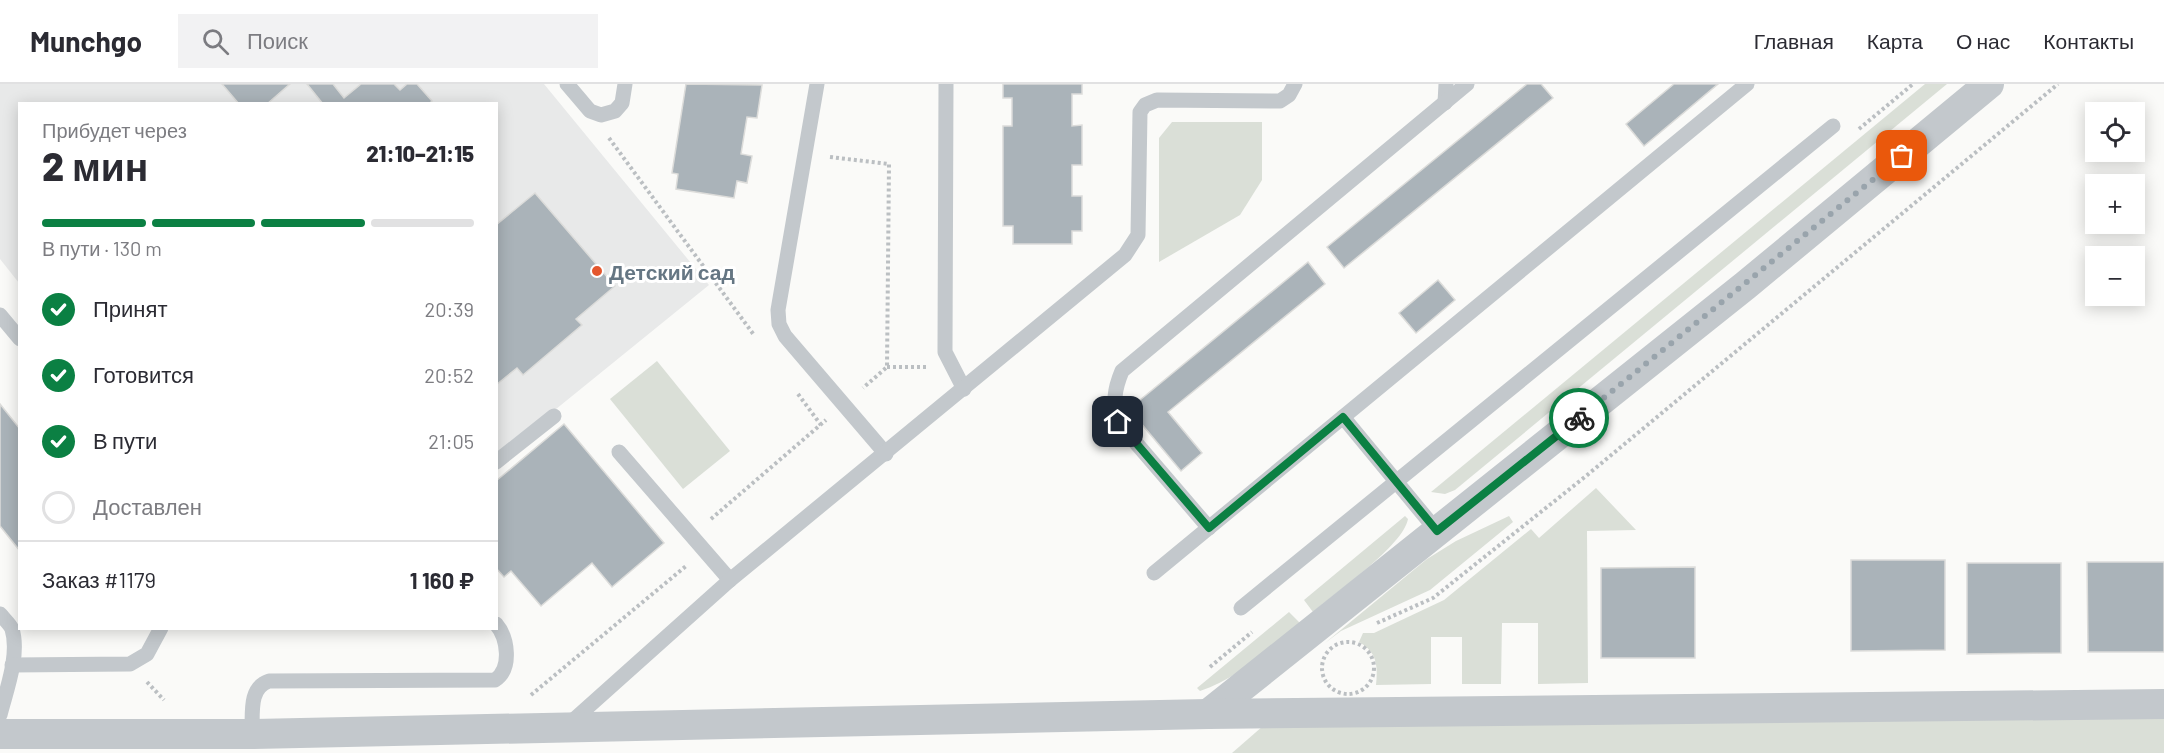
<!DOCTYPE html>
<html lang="ru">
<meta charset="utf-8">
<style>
:root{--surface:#fff;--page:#f2f2f3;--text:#2b2b33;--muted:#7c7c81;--line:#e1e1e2;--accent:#0b8043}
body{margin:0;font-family:Barlow,sans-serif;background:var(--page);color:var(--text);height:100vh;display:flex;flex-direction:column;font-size:22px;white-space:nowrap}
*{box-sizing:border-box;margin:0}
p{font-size:20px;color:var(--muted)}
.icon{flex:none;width:33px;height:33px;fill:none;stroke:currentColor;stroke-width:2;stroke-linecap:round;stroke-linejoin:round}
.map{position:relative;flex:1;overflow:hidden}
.details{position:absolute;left:18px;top:18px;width:480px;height:528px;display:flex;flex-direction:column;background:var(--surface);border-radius:0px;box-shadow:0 3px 15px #0003}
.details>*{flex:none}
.controls{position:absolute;left:2085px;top:18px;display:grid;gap:12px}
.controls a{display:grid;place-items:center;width:60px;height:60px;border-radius:0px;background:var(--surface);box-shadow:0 3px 15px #0003;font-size:30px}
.pin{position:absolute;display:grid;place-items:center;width:51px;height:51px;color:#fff;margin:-26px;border-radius:12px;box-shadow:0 3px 9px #0006}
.courier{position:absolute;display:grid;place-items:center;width:60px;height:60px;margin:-30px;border:4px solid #0b8043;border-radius:50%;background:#fff;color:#222;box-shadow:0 2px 8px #0007}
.overview em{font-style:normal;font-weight:800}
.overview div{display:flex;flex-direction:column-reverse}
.overview{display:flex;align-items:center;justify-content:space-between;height:102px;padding:0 24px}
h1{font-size:39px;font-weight:800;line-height:45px}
.bar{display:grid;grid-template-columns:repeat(4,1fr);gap:9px 6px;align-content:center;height:72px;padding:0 24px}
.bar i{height:8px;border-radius:4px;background:var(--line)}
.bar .current{background:var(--accent)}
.bar p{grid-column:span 4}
.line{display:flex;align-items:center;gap:15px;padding:0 24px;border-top:2px solid var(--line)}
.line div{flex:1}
ol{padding:0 24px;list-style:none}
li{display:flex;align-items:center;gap:18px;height:66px}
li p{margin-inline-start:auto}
li .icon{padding:6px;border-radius:50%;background:var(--accent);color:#fff;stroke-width:4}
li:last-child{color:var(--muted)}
li i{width:33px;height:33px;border:3px solid var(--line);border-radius:50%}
header{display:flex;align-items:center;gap:36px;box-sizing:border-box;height:84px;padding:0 30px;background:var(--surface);border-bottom:2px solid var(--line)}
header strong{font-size:28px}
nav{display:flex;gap:33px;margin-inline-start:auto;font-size:21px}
.search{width:420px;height:54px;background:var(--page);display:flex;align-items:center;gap:15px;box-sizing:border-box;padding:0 21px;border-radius:0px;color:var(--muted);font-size:22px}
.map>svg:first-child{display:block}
</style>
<header>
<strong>Munchgo</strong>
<div class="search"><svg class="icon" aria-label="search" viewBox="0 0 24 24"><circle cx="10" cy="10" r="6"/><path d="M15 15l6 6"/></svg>Поиск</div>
<nav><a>Главная</a><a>Карта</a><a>О нас</a><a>Контакты</a></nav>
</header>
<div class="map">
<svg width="2164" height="669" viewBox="0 0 2164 669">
<rect width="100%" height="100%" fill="#fafaf8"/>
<polygon fill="#e8e9e9" points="0,0 544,0 709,201 497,373 496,20 20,20 19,199 0,175"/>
<g fill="#dadfd7">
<polygon points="1925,0 1947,0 1455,406 1445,410 1431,408"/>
<polygon points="1172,38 1262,38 1262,96 1240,131 1159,178 1159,54"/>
<polygon points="657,277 730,367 683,405 610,315"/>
<path d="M1596 404 1636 446 1587 447 1588 599 1538 600V539H1502L1501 600H1462V553H1431V600L1376 601C1378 581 1377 568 1359 558L1363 549H1374L1444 516 1531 445 1539 454Z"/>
<path d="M1405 432 1408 435C1403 462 1336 508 1313 528L1304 516Z"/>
<polygon points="1509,432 1513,438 1430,506 1341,547 1325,559 1427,475 1456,457"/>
<path d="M1289 528 1300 539C1268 565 1239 594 1200 607L1197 604Z"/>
<polygon points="2164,631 2164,669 1232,669 1263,642"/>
</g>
<g fill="#aab3b9" stroke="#dcdcda" stroke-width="1.5">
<polygon points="222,0 290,0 267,20 239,20"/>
<polygon points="307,0 333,0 344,14 361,0 394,0 400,6 407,0 417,0 432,17 429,20 323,20"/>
<polygon points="686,0 762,1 757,34 747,33 741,70 752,72 747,99 737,97 734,114 676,105 678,90 672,89"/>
<polygon points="1003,0 1082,0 1082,10 1072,10 1072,42 1082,41 1082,81 1072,81 1072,112 1082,112 1082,147 1072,147 1072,160 1013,160 1013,142 1003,142 1003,42 1012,42 1012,14 1003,14"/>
<polygon points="1527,0 1541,0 1553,14 1344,184 1327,163"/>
<polygon points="1674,0 1718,0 1644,62 1626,40"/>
<polygon points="535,109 615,202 576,235 582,241 523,291 517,284 496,301 496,141"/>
<polygon points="1308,178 1325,200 1168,328 1202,369 1181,387 1129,325"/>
<polygon points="1438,196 1455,216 1416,249 1399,229"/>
<polygon points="0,320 20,345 20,467 0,442"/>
<polygon points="564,340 664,459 612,503 592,479 541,522 511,487 504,493 496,484 496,397"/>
<polygon points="1851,476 1945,476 1945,566 1851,567"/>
<polygon points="2087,478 2164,478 2164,568 2088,568"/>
<polygon points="1967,479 2061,479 2061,569 1967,570"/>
<polygon points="1695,483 1695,574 1601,574 1601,484"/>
</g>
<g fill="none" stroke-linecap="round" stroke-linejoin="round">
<g stroke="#bbbfc2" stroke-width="4" stroke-dasharray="3 3" stroke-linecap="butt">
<polyline points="1859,45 1913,0"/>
<polyline points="609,54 754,251"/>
<polyline points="830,73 889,80 887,283 863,304"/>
<polyline points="887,283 926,283"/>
<polyline points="798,310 821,341"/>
<polyline points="711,435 826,336"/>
<polyline points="1377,539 1433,514 1586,392 2058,0"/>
<circle cx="1348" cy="584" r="26"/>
<polyline points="1210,583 1252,548"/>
<polyline points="147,598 164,616"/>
<polyline points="531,611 686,482"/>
</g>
<g stroke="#c3c8cc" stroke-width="15">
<polyline points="567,0 590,27 601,31 615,27 622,19 625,0"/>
<polyline points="817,0 778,226 779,240 785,252 886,370"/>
<polyline points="946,0 945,268 964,305"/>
<polyline points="1445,19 1446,0"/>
<polyline points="0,231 20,255"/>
<polyline points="1343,333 1437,447"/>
<polyline points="619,368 730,496"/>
<polyline points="496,378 554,332"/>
<path d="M1209 444 1118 338C1113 318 1114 306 1122 287L1467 0"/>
<polyline points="1154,489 1747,0"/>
<polyline points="1241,524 1833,42"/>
<path d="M0 530C4 535 10 540 12 545 20 571 6 607 0 631"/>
<polyline points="12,581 130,580 147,570 161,544"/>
<polyline points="569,640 730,496 1125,171 1138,151 1140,28 1145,21 1157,16 1280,17 1289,11 1295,0"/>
<path d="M252 650C253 631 248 604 269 597L495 596C512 585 508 554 496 540"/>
</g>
<g stroke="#c3c8cc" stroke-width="30">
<polyline points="1208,630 1746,201 1989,0"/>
<polyline points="0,650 252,650 1208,630 2164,620"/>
</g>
</g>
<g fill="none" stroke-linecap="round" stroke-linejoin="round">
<polyline stroke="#99a4ac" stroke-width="6" stroke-dasharray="0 10.8" points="1579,334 1902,72"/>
<polyline stroke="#0b8043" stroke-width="8" points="1118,338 1209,444 1343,333 1437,447 1579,334"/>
</g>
<circle fill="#e4572e" stroke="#fff" stroke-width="2" cx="597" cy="187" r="6"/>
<g text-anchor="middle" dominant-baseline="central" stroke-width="6" stroke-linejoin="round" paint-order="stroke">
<g font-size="21" font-weight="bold" fill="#657683" stroke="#fff" text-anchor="start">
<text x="609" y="187">Детский сад</text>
</g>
</g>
</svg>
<div class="controls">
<a><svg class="icon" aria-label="locate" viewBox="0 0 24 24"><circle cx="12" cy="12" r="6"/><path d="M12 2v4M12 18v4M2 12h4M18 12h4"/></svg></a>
<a>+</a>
<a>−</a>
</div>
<div class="pin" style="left:1902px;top:72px;background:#ea580c"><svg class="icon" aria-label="bag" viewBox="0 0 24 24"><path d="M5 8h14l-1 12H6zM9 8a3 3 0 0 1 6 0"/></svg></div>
<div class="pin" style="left:1118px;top:338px;background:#1f2937"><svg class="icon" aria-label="home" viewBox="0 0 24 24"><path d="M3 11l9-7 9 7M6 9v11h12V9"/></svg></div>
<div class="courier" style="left:1579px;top:334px"><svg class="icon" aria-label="bike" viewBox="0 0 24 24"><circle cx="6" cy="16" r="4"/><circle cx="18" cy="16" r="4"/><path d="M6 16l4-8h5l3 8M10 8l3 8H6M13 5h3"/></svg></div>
<section class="details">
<div class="overview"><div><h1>2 мин</h1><p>Прибудет через</p></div><em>21:10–21:15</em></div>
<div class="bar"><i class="current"></i><i class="current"></i><i class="current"></i><i></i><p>В пути · 130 m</p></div>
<ol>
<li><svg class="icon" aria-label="check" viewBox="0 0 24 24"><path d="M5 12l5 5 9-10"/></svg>Принят<p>20:39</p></li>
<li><svg class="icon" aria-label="check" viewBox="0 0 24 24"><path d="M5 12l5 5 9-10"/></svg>Готовится<p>20:52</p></li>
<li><svg class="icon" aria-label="check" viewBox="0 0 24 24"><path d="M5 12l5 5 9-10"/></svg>В пути<p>21:05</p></li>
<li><i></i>Доставлен</li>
</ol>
<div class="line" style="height:78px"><div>Заказ #1179</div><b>1 160 ₽</b></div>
</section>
</div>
